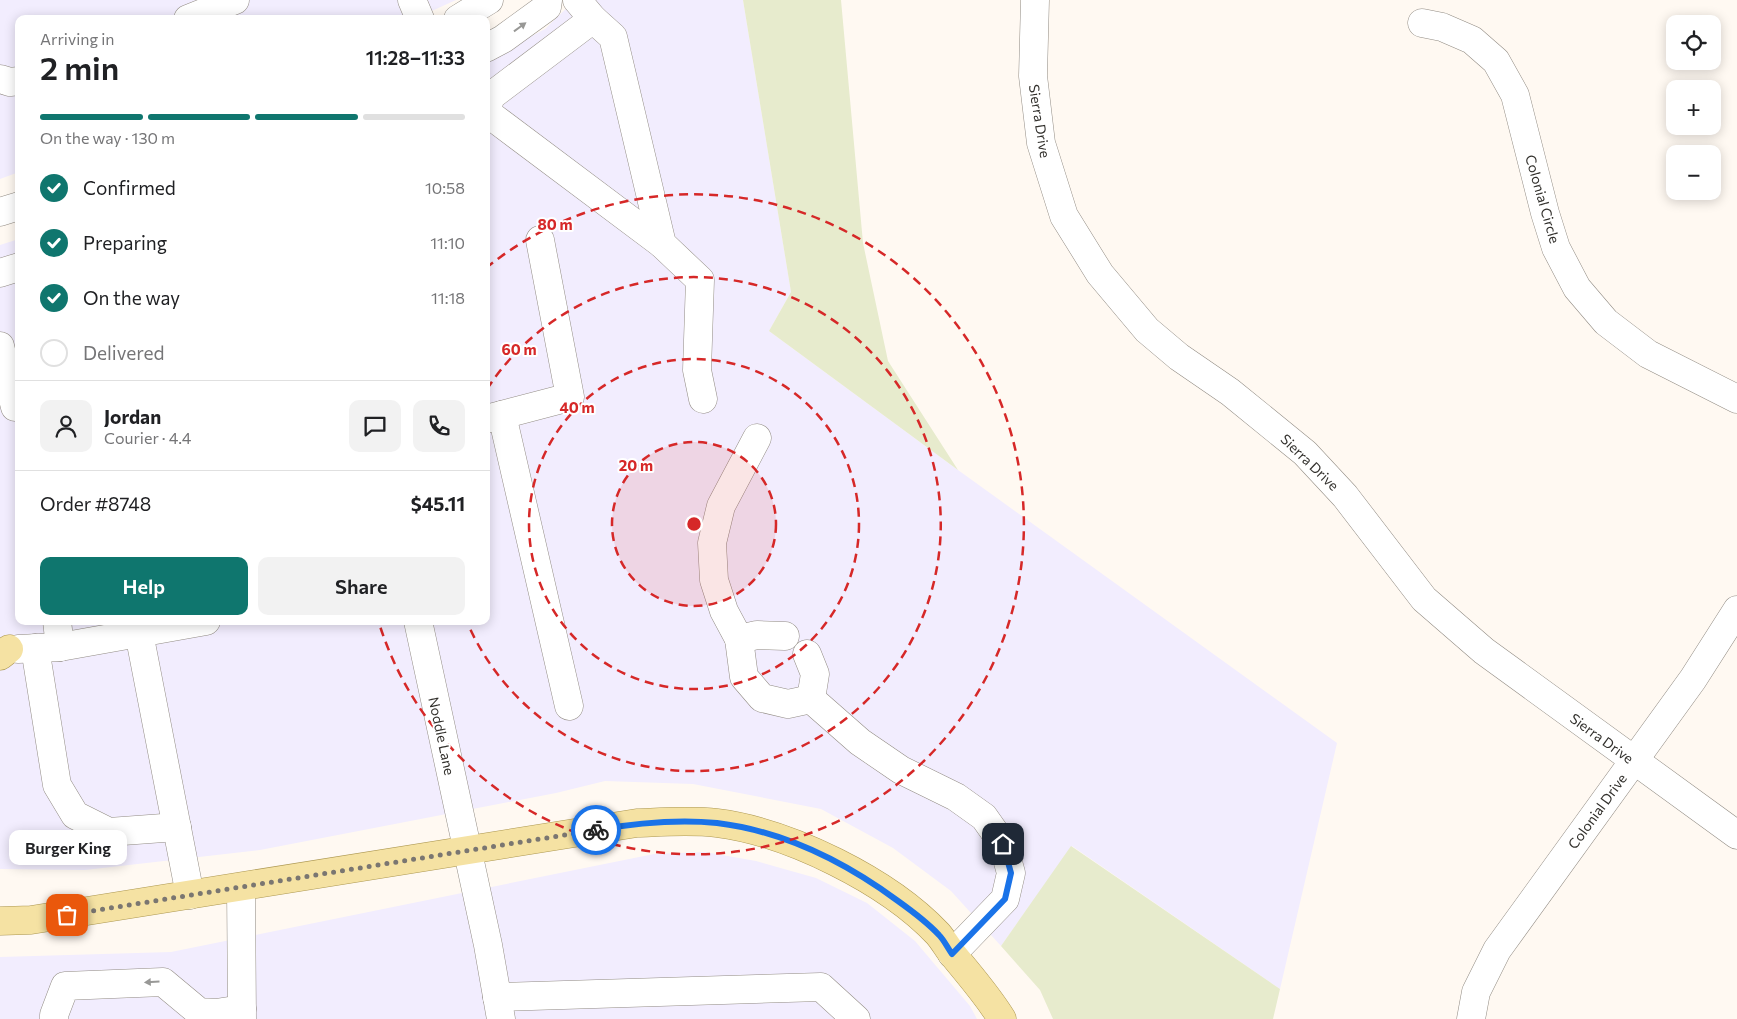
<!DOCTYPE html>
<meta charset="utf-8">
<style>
:root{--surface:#fff;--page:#f2f2f2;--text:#202124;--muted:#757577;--line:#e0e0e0;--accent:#0f766e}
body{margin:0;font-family:Commissioner,sans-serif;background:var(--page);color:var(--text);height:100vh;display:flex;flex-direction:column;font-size:19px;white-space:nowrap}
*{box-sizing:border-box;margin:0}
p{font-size:16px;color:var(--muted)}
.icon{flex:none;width:28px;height:28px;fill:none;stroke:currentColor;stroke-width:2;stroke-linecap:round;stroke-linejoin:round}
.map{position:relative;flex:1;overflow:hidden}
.sheet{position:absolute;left:15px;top:15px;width:475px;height:610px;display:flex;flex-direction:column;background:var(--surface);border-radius:10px;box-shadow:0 2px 12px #0003}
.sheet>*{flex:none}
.tools{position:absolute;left:1666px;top:15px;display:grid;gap:10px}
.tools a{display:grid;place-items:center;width:55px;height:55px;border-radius:10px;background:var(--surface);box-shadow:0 2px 12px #0003;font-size:25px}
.pin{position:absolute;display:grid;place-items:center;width:42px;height:42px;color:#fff;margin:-21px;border-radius:10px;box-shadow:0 2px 8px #0006}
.courier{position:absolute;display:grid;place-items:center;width:50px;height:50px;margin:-25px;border:4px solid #1a73e8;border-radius:50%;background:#fff;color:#222;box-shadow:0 1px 6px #0007}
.bubble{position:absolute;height:35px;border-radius:10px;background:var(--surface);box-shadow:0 2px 12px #0003;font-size:16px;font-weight:600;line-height:35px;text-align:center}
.headline em{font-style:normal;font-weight:600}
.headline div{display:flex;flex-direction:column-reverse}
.headline{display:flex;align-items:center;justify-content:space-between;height:85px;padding:0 25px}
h1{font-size:32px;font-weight:600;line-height:38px}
.bar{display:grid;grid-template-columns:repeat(4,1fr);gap:8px 5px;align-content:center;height:60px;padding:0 25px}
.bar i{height:6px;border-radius:4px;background:var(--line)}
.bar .selected{background:var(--accent)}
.bar p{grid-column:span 4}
.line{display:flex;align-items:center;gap:12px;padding:0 25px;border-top:1px solid var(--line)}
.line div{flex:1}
.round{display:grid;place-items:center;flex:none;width:52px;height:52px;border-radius:10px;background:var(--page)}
ol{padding:0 25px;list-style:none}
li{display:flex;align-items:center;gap:15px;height:55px}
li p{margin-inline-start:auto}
li .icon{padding:5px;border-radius:50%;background:var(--accent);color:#fff;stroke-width:4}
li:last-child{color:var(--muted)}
li i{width:28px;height:28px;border:2px solid var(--line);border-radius:50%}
.cta{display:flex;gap:10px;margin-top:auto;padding:10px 25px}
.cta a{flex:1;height:58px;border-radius:10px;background:var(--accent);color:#fff;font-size:20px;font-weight:600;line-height:58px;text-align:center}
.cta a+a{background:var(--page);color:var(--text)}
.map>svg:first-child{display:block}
</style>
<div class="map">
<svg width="1737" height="1019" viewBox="0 0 1737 1019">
<rect width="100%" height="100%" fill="#fff9f2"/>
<g fill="#f2edfe">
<polygon points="0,0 456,0 414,19 19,19 19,172 0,179"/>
<polygon points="575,0 743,0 791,292 769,331 958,470 1337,743 1280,989 1072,846 1001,946 951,891 893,848 821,809 693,784 605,781 556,793 260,850 85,870 0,869 0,245 19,239 19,621 486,621 486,60 545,29"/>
<polygon points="705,852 756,861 816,878 867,903 915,941 970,1006 977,1019 0,1019 0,957 171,952 654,854"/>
</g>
<g fill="#e7ebcd">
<polygon points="743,0 841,0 863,243 888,361 958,470 769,331 791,292"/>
<polygon points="1071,846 1280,989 1273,1019 1053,1019 1040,990 1001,946"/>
</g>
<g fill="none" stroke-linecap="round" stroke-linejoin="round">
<g stroke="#928c84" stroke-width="29">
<g id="minor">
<polyline points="412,0 420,19"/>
<polyline points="577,0 593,19 613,37 662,244 700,280 697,370 703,399"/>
<polyline points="1035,0 1033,76 1041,143 1064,216 1100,274 1147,330 1179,357 1230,392 1305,453 1345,496 1424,599 1484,651 1737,835"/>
<polyline points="188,19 235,0"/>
<polyline points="458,19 489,0"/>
<polyline points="1422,23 1442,27 1472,40 1496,61 1515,95 1545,213 1556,248 1577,288 1606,322 1648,354 1737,399"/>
<polyline points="486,48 503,39 547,7 548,0"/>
<polyline points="0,79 10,82 19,81"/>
<polyline points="486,111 491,96 593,19"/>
<polyline points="486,112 662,244"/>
<polyline points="0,212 19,206"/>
<polyline points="0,273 19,267"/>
<polyline points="0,346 15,407"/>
<polyline points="502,415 569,706"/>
<polyline points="486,419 570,397 540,240"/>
<polyline points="757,438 721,506 712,543 714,580 724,611 739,639 757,635 785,636"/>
<polyline points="57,621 60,647"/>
<polyline points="418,621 488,945 501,1019"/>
<polyline points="139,633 190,895"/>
<polyline points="739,639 744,677 762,698 788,704 811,699"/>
<polyline points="35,648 57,785 75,815 109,832 177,827"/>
<polyline points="18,649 60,647 206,621"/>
<polyline points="807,654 815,674 811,699 860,742 901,770 956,797 984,817 1003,844 1011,873 1005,899 952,954"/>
<polyline points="241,887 242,1019"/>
<polyline points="497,997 821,987 856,1019"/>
<polyline points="54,1019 54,1015 65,986 163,982 199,1012 216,1013 242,1009"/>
<polyline points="1471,1019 1476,992 1497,950 1693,679 1737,610"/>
</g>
</g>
<g stroke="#ac9751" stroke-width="29">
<g id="major">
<polyline points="0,656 9,649"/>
<path d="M0 921 31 920 637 823C664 822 690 820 717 823 789 832 888 881 938 934 944 941 948 949 954 956 971 977 988 996 1002 1019"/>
</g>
</g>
<use href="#minor" stroke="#fff" stroke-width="28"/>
<use href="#major" stroke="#f5e2a3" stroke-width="28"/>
</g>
<defs><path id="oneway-solid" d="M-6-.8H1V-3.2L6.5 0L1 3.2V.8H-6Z" transform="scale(1.25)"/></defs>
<g fill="#989896">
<use href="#oneway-solid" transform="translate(520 27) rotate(-36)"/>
<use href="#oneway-solid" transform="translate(152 982) rotate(177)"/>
</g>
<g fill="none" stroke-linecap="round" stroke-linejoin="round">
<polyline stroke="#7a7671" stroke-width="5" stroke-dasharray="0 9" points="67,915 596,830"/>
<path stroke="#1a73e8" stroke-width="6" d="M596 830C636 823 676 819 717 823 783 831 845 862 898 901 912 911 927 922 939 935 944 940 947 947 952 954L1005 899 1011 873 1003 844"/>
</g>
<circle cx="694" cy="524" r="82" fill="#d62828" fill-opacity=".12"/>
<g fill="none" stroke="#d62828" stroke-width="2.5" stroke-dasharray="9 6">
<circle cx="694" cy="524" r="82"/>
<circle cx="694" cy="524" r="165"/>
<path d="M487 389A247 247 0 1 1 467 622"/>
<path d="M486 268A330 330 0 1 1 379 623"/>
</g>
<g text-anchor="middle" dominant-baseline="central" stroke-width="4" stroke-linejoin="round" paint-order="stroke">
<g font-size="14" fill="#32302c" stroke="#fff">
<text transform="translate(1040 121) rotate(81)">Sierra Drive</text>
<text transform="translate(1543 199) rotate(74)">Colonial Circle</text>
<text transform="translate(1310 462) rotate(44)">Sierra Drive</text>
<text transform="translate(442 736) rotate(78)">Noddle Lane</text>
<text transform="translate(1602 738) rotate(36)">Sierra Drive</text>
<text transform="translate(1597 811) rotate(-54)">Colonial Drive</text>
</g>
</g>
<circle cx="694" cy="524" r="8" fill="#d62828" stroke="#fff" stroke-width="2.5"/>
<g font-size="15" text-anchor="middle" font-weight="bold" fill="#d62828" stroke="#fff" stroke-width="4" stroke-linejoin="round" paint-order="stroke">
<text x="555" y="230">80 m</text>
<text x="519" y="355">60 m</text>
<text x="577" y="413">40 m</text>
<text x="636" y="471">20 m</text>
</g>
</svg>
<div class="tools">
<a><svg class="icon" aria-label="locate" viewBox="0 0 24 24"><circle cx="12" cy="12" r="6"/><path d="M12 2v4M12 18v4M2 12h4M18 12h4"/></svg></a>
<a>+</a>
<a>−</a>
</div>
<div class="pin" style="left:67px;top:915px;background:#ea580c"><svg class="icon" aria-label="bag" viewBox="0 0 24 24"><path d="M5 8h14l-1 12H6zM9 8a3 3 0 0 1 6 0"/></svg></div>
<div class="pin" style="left:1003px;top:844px;background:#1f2937"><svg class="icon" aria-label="home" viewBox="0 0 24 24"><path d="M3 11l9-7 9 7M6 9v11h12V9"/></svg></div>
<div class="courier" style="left:596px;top:830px"><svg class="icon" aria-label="bike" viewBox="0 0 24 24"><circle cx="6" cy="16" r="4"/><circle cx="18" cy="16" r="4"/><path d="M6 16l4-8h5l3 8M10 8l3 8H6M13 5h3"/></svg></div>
<div class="bubble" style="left:9px;top:830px;width:118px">Burger King</div>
<section class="sheet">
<div class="headline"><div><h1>2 min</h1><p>Arriving in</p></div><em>11:28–11:33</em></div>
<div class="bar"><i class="selected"></i><i class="selected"></i><i class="selected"></i><i></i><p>On the way · 130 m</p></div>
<ol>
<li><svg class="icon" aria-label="check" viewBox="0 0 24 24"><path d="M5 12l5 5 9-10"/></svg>Confirmed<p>10:58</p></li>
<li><svg class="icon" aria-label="check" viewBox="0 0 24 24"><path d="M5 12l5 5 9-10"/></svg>Preparing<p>11:10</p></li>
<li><svg class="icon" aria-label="check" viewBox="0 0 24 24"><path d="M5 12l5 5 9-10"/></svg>On the way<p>11:18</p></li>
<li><i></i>Delivered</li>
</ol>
<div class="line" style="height:90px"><a class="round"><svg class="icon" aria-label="person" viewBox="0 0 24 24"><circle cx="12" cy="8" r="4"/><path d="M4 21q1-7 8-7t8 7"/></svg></a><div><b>Jordan</b><p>Courier · 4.4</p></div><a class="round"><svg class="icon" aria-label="chat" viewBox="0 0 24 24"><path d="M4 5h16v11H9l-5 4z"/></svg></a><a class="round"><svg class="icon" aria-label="phone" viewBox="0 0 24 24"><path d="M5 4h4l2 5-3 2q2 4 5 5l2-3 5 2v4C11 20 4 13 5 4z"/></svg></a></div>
<div class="line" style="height:65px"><div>Order #8748</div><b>$45.11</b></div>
<div class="cta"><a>Help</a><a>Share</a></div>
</section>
</div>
